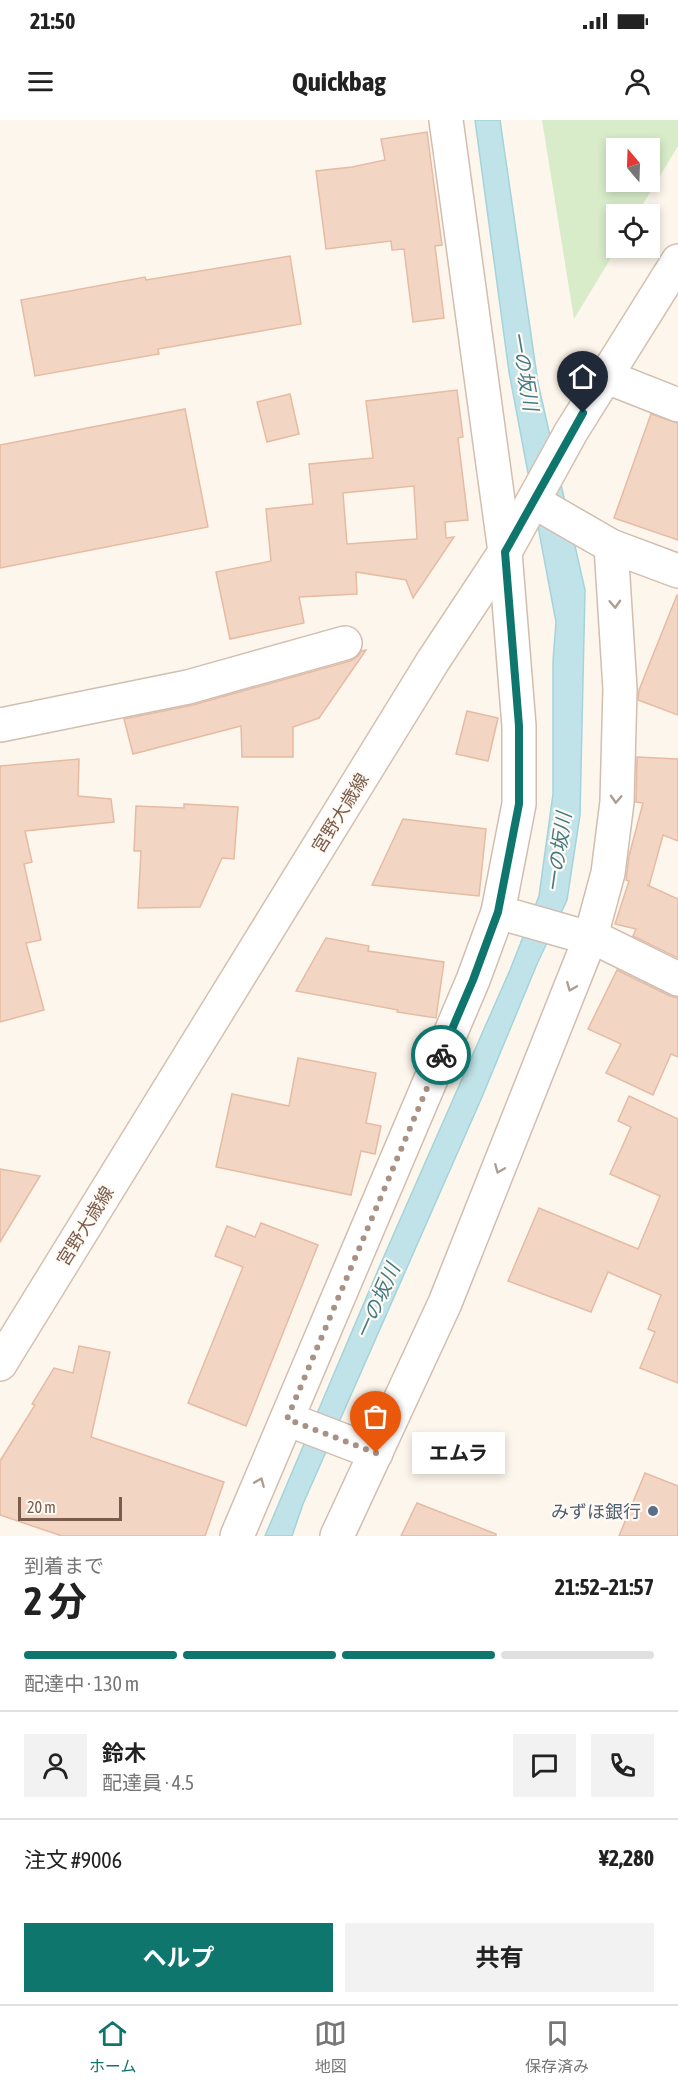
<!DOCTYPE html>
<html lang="ja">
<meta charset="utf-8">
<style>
:root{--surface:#fff;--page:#f2f2f2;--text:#222;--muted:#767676;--line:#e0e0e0;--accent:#0f766e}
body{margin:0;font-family:"Asap Condensed","Noto Sans JP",sans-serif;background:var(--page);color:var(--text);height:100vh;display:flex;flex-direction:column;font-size:22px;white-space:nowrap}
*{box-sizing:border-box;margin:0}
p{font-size:20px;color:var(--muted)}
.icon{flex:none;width:33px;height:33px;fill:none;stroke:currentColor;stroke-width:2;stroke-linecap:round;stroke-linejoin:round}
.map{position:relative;height:1416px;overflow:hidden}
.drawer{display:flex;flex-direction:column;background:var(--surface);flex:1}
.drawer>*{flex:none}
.needle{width:39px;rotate:341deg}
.fabs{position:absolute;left:606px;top:18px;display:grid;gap:12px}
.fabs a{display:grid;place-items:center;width:54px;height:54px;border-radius:0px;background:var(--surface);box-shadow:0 3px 9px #0003;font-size:30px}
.scale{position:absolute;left:18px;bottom:15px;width:104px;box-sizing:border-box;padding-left:6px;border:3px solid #7a5c4d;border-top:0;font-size:16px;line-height:21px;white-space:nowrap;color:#7a5c4d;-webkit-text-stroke:4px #fffaf3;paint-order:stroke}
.pin{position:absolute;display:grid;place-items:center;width:51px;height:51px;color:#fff;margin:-62px -26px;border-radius:50% 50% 50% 0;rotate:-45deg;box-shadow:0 0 6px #0007}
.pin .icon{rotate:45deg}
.courier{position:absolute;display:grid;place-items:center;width:60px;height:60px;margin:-30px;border:4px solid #0f766e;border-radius:50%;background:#fff;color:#222;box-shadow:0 2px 8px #0007}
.bubble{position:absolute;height:42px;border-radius:0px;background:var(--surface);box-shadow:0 3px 9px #0003;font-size:20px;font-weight:700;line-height:42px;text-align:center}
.overview em{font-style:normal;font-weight:700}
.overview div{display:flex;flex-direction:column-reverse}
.overview{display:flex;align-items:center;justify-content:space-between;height:102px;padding:0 24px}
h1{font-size:39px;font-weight:700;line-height:45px}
.bar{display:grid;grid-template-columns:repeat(4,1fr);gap:9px 6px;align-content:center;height:72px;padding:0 24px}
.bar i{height:8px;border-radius:4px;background:var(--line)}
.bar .current{background:var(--accent)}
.bar p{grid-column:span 4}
.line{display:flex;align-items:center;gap:15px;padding:0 24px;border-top:2px solid var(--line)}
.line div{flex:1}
.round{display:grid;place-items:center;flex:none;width:63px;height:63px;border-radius:0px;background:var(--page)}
.action{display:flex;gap:12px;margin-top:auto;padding:12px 24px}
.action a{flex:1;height:69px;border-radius:0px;background:var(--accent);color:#fff;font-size:24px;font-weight:700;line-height:69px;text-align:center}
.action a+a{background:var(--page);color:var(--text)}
.status{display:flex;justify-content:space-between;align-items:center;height:42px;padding:0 30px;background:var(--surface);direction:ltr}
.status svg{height:16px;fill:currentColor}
header{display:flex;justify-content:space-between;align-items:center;height:78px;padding:0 24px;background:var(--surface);font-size:27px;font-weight:700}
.tab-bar{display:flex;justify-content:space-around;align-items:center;height:84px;border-top:2px solid var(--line);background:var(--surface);font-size:16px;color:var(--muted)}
.tab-bar a{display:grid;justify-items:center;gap:3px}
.tab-bar .current{color:var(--accent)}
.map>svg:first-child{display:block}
</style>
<div class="status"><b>21:50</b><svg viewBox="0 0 49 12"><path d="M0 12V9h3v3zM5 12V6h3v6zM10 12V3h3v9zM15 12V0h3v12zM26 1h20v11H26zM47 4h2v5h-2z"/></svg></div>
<header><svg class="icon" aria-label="menu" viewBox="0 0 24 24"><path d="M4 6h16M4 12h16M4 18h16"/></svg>Quickbag<svg class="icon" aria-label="person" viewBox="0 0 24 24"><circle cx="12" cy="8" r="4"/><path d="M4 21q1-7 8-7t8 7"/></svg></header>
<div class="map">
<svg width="678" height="1416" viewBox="0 0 678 1416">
<rect width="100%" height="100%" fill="#fdf6ec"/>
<path fill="#d8ecc9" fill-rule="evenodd" d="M542 0H678V26L637 94H616L617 128 574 199ZM616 28H650V62H616Z"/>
<polygon fill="#bfe3e8" stroke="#a5d3da" stroke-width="1.5" points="475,0 500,0 538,263 585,470 580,695 567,780 537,844 482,977 303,1384 292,1416 265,1416 381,1143 510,850 539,776 553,674 553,541 556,502 509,252"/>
<g fill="#f3d5c3" stroke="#e6bba3" stroke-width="1.5" fill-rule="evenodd">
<polygon points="427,12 442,125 435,126 444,198 413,202 404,129 392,130 391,121 326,129 316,51 352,47 385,40 381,19"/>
<polygon points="290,136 301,204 158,229 159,234 35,256 21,180 145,157 146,160"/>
<path d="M457 270 463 317 458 318 468 400 445 402 446 418 454 417 413 478 406 460 356 452 357 474 299 477 304 503 230 519 216 452 271 441 266 389 313 384 309 344 373 338 366 281ZM414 366 417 419 347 424 343 373Z"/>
<polygon points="290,274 299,314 267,322 257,282"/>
<polygon points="185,289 208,407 0,448 0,325"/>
<polygon points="651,294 678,303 678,420 614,398"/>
<polygon points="677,475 678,476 678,595 638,580 639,570"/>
<polygon points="366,530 319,598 293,607 293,637 242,637 241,606 133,634 124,599 193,585 350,541 358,536 361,531"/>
<polygon points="467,591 498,598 488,641 456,634"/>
<polygon points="637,637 678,639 678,721 663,715 649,766 647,765 678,779 678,838 633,816 636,809 615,804 629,761 626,760 629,736 643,683 636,682"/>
<polygon points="79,639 78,676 111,679 114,702 25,711 32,742 24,744 41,820 26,823 44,890 0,902 0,646"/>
<polygon points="184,684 238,687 234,739 222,738 200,787 138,788 141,731 134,731 136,686 184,688"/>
<polygon points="403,699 486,709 479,776 372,765"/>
<polygon points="326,818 369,826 368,831 444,842 436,898 397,892 398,890 296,871"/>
<polygon points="617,850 670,876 678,878 678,937 671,934 653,975 606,953 621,924 588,909"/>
<polygon points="298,938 376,953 366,1003 381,1006 375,1034 361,1031 351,1075 216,1047 232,974 289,986"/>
<polygon points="629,976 678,999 678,1263 640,1248 655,1212 648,1209 661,1175 608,1152 591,1192 508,1161 539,1088 638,1129 660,1076 610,1054 631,1007 618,1001"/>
<polygon points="0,1049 40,1056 0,1122"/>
<polygon points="261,1103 318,1125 246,1306 188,1283 243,1147 215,1136 227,1106 255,1117"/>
<polygon points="79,1226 110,1232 91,1317 224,1362 205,1416 62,1416 0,1395 0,1341 35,1285 32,1284 54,1248 73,1253"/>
<polygon points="645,1353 678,1366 678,1416 619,1416"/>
<polygon points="417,1383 496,1414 496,1416 401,1416"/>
</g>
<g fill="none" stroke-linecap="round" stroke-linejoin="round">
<g stroke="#d1beb0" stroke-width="36">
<g id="minor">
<polyline points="607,257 678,285"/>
<polyline points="533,381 611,426 678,451"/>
<polyline points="0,605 188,567 345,523"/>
<polyline points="498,792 575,814 591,816 678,859"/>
<polyline points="287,1299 376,1333"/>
<polyline points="237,1416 473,860 498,792 519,684 519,606 505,432 446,0"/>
<polyline points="337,1416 445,1183 591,816 608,753 617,682 620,569 611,426"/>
</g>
</g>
<g stroke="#d6c0b0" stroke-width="36">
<polyline id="secondary" points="0,1244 433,541 505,432 571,312 678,141"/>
</g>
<use href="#minor" stroke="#fff" stroke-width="33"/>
<use href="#secondary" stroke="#fff" stroke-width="33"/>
</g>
<defs><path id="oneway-chevron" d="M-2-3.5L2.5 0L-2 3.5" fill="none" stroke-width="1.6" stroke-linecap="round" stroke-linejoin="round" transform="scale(1.5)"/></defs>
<g stroke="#af9d94">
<use href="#oneway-chevron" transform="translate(615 484) rotate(87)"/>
<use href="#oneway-chevron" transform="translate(616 679) rotate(93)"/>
<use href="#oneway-chevron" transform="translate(571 867) rotate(112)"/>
<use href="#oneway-chevron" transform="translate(499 1049) rotate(112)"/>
<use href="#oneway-chevron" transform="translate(260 1362) rotate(-67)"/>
</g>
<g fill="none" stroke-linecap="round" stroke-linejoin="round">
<polyline stroke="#a89285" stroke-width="6" stroke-dasharray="0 10.8" points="376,1333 287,1299 441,935"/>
<polyline stroke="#0f766e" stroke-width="8" points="441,935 473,860 498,792 519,684 519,606 505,432 583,293"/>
</g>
<circle fill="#5c6f8a" stroke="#fffaf3" stroke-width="2" cx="653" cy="1391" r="6"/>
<g text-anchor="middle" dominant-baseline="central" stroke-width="4.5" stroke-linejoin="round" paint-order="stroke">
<g font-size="18" fill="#7a5c4d" stroke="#fffaf3">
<text transform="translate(340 693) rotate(-58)">宮野大歳線</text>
<text transform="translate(85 1106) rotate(-58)">宮野大歳線</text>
</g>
<g font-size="18" fill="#4e5e75" stroke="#fffaf3" text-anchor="end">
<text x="641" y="1391">みずほ銀行</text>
</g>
<g font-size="20" font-style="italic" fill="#437c86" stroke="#fffaf3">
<text transform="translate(525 251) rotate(80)">一の坂川</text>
<text transform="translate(558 732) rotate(-82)">一の坂川</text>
<text transform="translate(377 1181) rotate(-66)">一の坂川</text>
</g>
</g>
</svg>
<div class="fabs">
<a><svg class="needle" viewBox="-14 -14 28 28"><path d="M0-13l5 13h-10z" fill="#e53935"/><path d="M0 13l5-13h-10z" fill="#767676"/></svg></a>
<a><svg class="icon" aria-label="locate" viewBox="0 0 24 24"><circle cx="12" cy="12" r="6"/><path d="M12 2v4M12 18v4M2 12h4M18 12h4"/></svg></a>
</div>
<div class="scale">20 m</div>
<div class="pin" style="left:376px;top:1333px;background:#ea580c"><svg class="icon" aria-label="bag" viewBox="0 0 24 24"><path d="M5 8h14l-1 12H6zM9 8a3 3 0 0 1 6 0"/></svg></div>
<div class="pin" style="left:583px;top:293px;background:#1f2937"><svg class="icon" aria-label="home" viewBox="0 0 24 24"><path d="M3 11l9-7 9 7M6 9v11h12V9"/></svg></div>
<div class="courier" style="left:441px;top:935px"><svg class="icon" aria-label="bike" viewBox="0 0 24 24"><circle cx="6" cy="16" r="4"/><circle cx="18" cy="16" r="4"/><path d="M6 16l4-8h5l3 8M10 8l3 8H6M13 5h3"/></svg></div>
<div class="bubble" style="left:412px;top:1312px;width:93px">エムラ</div>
</div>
<section class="drawer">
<div class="overview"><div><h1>2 分</h1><p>到着まで</p></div><em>21:52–21:57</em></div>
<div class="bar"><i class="current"></i><i class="current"></i><i class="current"></i><i></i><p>配達中 · 130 m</p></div>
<div class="line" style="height:108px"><a class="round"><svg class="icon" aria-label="person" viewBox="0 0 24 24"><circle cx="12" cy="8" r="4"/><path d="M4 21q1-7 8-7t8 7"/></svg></a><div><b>鈴木</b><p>配達員 · 4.5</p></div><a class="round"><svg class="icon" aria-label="chat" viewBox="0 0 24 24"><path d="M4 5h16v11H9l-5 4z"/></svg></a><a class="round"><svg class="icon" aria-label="phone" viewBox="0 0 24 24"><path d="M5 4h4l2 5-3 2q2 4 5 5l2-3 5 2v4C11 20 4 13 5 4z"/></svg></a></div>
<div class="line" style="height:78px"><div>注文 #9006</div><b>¥2,280</b></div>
<div class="action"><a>ヘルプ</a><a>共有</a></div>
</section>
<nav class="tab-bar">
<a class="current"><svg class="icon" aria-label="home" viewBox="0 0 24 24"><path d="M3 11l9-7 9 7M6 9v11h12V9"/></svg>ホーム</a>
<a><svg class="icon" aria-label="map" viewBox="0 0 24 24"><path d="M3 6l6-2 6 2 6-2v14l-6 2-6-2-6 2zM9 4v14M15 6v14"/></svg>地図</a>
<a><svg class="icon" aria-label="saved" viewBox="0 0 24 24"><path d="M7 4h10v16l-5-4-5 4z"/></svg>保存済み</a>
</nav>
